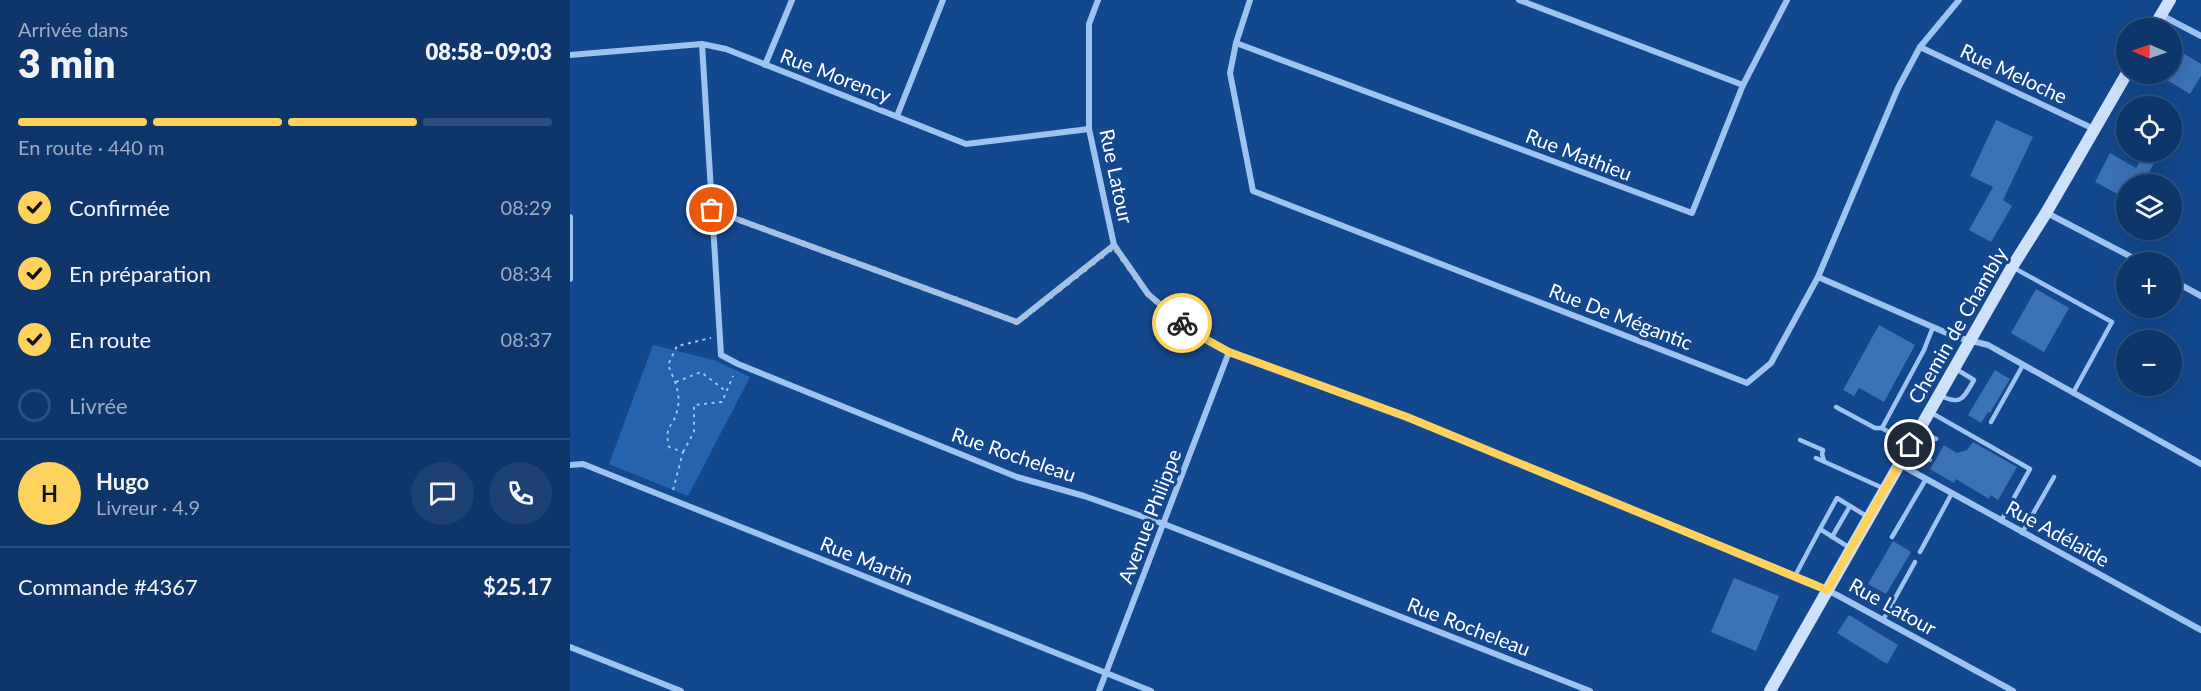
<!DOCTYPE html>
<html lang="fr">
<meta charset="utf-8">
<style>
:root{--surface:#0f366a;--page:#1d4172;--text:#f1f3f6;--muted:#9babc1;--line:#2f507e;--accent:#ffd25e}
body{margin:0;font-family:Lato,sans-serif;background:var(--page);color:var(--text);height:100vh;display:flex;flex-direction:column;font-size:22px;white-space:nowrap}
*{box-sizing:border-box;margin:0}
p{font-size:20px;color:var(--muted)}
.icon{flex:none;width:33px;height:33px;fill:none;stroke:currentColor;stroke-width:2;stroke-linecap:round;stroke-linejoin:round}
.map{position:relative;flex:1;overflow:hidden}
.details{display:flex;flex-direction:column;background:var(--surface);width:570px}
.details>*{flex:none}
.needle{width:39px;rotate:272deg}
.buttons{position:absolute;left:1546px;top:18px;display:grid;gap:12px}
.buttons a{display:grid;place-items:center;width:66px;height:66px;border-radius:50%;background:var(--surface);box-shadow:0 6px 24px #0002,0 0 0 2px var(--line);font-size:30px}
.pin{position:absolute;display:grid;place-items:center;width:51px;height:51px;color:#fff;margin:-26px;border:3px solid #fff;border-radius:50%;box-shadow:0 2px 6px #0007}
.courier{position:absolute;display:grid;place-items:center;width:60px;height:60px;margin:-30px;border:4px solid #ffd25e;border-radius:50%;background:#fff;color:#222;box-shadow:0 2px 8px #0007}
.summary em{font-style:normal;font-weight:800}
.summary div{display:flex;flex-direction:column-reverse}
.summary{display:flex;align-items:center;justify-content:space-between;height:102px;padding:0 18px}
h1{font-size:39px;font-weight:800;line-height:45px}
.bar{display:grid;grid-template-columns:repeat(4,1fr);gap:9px 6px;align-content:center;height:72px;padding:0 18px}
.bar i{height:8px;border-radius:4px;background:var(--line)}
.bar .on{background:var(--accent)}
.bar p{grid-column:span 4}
.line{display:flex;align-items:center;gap:15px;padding:0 18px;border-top:2px solid var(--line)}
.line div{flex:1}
.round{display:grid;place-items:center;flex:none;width:63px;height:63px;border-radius:32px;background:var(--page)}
ol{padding:0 18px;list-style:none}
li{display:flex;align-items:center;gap:18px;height:66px}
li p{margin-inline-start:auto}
li .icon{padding:6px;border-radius:50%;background:var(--accent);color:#111;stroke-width:4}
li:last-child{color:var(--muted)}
li i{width:33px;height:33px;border:3px solid var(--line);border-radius:50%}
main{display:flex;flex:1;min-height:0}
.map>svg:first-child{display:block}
</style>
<main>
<section class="details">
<div class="summary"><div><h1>3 min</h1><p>Arrivée dans</p></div><em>08:58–09:03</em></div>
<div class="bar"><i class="on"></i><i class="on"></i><i class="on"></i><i></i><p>En route · 440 m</p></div>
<ol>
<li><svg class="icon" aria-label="check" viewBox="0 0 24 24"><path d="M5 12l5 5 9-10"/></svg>Confirmée<p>08:29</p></li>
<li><svg class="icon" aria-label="check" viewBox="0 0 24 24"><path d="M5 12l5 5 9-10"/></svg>En préparation<p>08:34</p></li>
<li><svg class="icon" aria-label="check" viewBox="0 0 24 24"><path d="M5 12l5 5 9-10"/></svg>En route<p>08:37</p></li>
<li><i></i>Livrée</li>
</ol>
<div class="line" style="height:108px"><b class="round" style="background:var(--accent);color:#111">H</b><div><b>Hugo</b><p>Livreur · 4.9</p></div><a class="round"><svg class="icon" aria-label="chat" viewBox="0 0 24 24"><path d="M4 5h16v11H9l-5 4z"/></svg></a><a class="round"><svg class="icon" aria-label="phone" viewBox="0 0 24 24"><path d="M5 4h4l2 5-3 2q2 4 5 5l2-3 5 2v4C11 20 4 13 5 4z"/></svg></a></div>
<div class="line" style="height:78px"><div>Commande #4367</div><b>$25.17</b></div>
</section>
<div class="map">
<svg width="1631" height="691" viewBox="0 0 1631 691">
<rect width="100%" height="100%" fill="#14488e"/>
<polygon fill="#2662ad" points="83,345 144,360 180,377 118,496 39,464"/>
<g fill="#3d72b7">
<polygon points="1613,53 1631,64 1631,76 1620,94 1597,80"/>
<polygon points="1426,120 1463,137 1433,200 1442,206 1421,242 1399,230 1423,187 1400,176"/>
<polygon points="1540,153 1566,168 1573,156 1584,163 1572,184 1557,184 1557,199 1525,182"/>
<polygon points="1466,289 1499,308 1474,352 1441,333"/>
<polygon points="1309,325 1345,345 1314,402 1289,388 1284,396 1273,390"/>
<polygon points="1425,370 1440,379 1420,413 1418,412 1411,423 1398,415"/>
<polygon points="1403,442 1447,467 1428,500 1421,495 1419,499 1386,479 1384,483 1360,469 1374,445 1387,453 1397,450"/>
<polygon points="1323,541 1341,552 1316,594 1298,584"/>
<polygon points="1164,578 1209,596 1186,651 1141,632"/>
<polygon points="1279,615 1328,645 1317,664 1267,633"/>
</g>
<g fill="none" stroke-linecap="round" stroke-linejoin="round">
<g stroke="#9ec3f1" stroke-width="2" stroke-dasharray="3 4.5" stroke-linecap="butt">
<polyline points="106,382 131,372 157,392"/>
<polyline points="113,452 124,432 124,405 152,402 163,376"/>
<path d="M103 490 113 452 99 447C94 423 103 429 107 411 112 395 104 379 98 365L107 346 141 338"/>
</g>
<g stroke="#9ec3f1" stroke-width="4.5">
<polyline points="1444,268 1542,322 1503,393"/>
<path d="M1369 395C1391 406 1393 399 1404 380L1386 369"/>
<polyline points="1266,407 1305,428 1312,428"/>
<polyline points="1360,412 1460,469 1431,521"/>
<polyline points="1421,422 1453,365"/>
<polyline points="1350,430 1366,439"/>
<polyline points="1230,440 1253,450 1252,454 1254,461"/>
<polyline points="1339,444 1312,428 1354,350 1363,327"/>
<polyline points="1339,449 1360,460"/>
<polyline points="1246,458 1315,489"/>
<polyline points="1452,533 1484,477"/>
<polyline points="1262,537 1280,506"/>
<polyline points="1322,537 1356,479"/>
<polyline points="1280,548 1250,529 1267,498 1298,517"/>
<polyline points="1350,552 1382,493"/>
<polyline points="1225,576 1250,529"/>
<polyline points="1313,620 1345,562"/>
</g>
<g stroke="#9ec3f1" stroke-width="6">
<polyline points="528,0 519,24 519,129 544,245 578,294 621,331 659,352 837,417 1243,583 1267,595 1443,691"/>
<polyline points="680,0 666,43 660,73 683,191 1177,383 1201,363 1248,277 1328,88 1350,47 1389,0"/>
<polyline points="949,0 1173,85"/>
<polyline points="1591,15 1631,36"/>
<polyline points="666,43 1122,213 1173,85 1217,0"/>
<polyline points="132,44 151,355 168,364 447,477 514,496 594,524 1020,691"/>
<polyline points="1350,47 1524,129"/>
<polyline points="0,55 132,44 156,49 396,144 519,129"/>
<polyline points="195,65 222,0"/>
<polyline points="327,116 373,0"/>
<polyline points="142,210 447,322 544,245"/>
<polyline points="1477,213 1571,262"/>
<polyline points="0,217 0,279"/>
<polyline points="1248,277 1386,337 1418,345 1631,464"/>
<polyline points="1602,280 1631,296"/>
<polyline points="1329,464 1631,630"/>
<polyline points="0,465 13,464 581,691"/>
<polyline points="0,647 111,691"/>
<polyline points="529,691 659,352"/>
</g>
<g stroke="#cde1fb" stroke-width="12">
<polyline points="1583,28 1600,0"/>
<polyline points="1200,691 1442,267 1476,213 1557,73"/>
</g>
</g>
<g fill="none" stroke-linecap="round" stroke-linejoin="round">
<polyline stroke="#adbfd7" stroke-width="6" stroke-dasharray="0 10.8" points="142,210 447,322 544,246 578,294 612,323"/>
<polyline stroke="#ffd25e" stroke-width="8" points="612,323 621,331 659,352 837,417 1257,590 1340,445"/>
</g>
<g text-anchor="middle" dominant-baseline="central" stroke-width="6" stroke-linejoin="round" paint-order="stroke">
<g font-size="20" fill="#fff" stroke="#14488e">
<text transform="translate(1444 73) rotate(25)">Rue Meloche</text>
<text transform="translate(266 75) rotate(21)">Rue Morency</text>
<text transform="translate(1009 154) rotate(21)">Rue Mathieu</text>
<text transform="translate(547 176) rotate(78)">Rue Latour</text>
<text transform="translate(1051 316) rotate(21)">Rue De Mégantic</text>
<text transform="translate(1387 325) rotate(-60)">Chemin de Chambly</text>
<text transform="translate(444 454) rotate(19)">Rue Rocheleau</text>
<text transform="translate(579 516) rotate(-69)">Avenue Philippe</text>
<text transform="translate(1488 533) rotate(29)">Rue Adélaïde</text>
<text transform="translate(297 560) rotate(22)">Rue Martin</text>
<text transform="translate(1323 606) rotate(29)">Rue Latour</text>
<text transform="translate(899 626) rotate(21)">Rue Rocheleau</text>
</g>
</g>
</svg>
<div class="buttons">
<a><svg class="needle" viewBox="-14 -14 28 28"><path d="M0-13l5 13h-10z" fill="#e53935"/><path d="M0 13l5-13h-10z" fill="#9babc1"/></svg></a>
<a><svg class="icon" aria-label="locate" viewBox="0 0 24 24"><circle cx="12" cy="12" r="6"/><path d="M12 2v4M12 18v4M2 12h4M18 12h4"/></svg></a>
<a><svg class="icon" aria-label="layers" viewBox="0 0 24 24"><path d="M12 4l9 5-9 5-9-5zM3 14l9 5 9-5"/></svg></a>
<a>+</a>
<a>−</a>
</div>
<div class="pin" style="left:142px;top:210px;background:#ea580c"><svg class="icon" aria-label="bag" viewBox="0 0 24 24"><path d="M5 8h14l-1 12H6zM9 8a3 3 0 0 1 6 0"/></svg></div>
<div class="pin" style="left:1340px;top:445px;background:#1f2937"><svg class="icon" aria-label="home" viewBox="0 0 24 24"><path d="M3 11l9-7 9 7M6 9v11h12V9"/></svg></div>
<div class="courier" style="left:612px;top:323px"><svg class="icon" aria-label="bike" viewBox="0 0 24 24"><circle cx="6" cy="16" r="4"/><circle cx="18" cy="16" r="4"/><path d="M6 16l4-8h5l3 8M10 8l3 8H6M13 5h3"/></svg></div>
</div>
</main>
